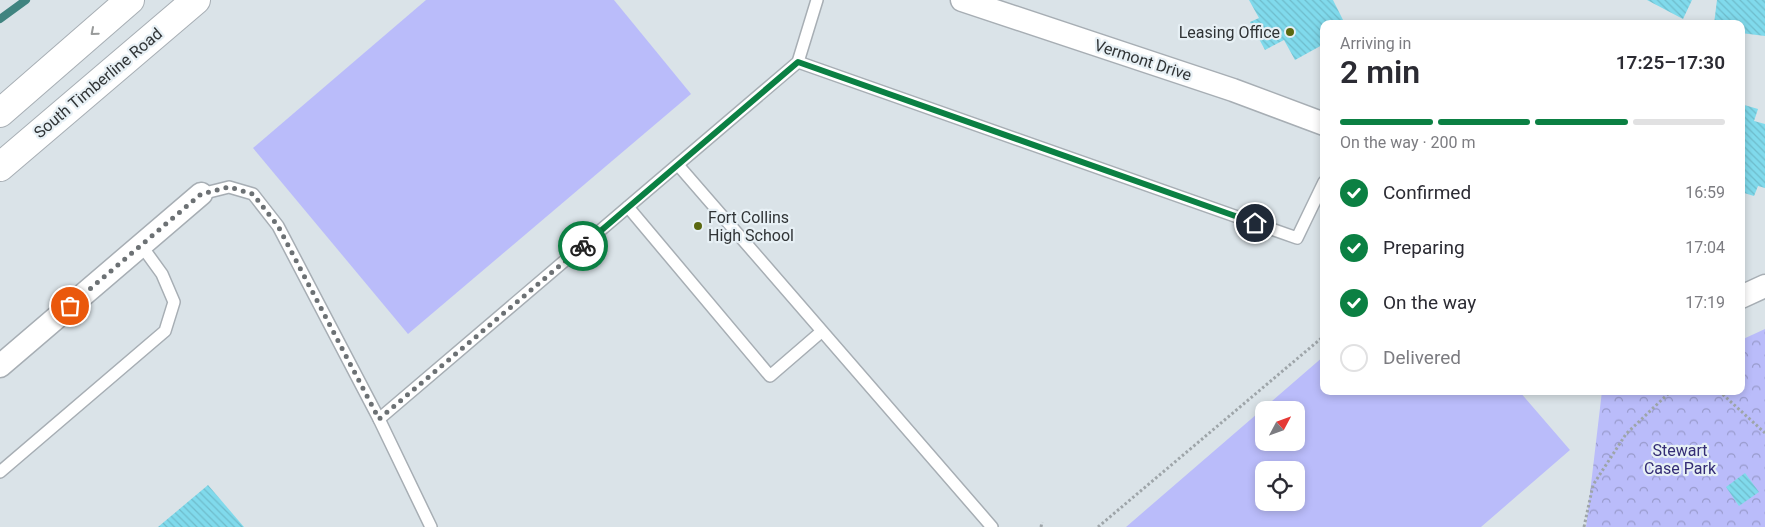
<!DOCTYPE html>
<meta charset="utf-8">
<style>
:root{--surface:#fff;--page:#f7f7f7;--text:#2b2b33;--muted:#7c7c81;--line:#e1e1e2;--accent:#0b8043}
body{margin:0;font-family:Roboto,sans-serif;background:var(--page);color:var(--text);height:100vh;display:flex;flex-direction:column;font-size:19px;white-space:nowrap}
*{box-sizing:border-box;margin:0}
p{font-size:16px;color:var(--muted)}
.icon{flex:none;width:28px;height:28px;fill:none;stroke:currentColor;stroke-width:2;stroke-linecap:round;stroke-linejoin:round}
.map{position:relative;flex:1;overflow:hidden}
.sheet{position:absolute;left:1320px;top:20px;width:425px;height:375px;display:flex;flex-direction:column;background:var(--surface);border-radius:10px;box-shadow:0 2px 8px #0003}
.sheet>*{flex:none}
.needle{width:32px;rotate:49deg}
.buttons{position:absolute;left:1255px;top:401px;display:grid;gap:10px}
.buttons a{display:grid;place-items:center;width:50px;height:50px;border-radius:10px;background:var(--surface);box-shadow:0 2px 8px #0003;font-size:25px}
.pin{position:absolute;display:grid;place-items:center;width:42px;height:42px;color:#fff;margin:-21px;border:2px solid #fff;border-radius:50%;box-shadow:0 1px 5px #0007}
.courier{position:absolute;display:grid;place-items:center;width:50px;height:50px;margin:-25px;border:4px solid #0b8043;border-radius:50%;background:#fff;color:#222;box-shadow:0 1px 6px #0007}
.head em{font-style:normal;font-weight:600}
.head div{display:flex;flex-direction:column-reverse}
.head{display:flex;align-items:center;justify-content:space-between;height:85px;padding:0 20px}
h1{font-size:32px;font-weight:600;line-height:38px}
.bar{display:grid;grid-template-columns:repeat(4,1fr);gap:8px 5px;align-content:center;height:60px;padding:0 20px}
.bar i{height:6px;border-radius:4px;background:var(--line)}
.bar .on{background:var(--accent)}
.bar p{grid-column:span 4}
ol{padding:0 20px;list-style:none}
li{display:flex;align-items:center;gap:15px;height:55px}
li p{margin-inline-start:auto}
li .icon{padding:5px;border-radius:50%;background:var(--accent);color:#fff;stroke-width:4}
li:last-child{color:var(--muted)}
li i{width:28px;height:28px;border:2px solid var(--line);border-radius:50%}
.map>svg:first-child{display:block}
</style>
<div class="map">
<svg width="1765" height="527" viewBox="0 0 1765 527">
<defs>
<pattern id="park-crowns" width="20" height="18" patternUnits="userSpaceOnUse" patternTransform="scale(1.25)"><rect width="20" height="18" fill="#babcfa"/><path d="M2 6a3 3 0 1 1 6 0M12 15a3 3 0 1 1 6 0" fill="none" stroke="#989acb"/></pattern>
<pattern id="building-back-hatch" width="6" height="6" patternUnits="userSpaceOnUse" patternTransform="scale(1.25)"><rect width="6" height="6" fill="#80daec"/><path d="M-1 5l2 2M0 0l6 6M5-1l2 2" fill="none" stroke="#6fbccb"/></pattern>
</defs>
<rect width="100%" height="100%" fill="#dae3e8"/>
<polygon fill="url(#park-crowns)" points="1765,329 1765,527 1586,527 1602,391 1741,391 1741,340"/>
<g fill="#babcfa" fill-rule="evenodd">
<polygon points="426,0 614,0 691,94 408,334 253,148"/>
<path d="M1324 356V391H1519L1570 450 1481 527H1126ZM1264 410H1296V442H1264ZM1264 470H1296V502H1264Z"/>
</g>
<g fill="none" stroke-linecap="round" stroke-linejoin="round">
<polyline stroke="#408480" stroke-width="8" points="0,19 26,0"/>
</g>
<g fill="url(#building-back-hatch)">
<polygon points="1249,0 1333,0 1345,24 1324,24 1324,44 1295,60 1284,40 1265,50 1250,22 1259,18"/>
<polygon points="1647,0 1692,0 1683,19"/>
<polygon points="1717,0 1765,0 1765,36 1741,33 1741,24 1714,24"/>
<polygon points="1741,104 1758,109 1754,121 1765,124 1765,188 1758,186 1754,196 1741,192"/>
<polygon points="1745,473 1759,492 1739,506 1726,487"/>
<polygon points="208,485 244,527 158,527"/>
</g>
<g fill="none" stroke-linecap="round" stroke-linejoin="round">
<g stroke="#a7aeb4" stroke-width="14">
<g id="lane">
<polyline points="798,62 1297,238 1324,182"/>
<polyline points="678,165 992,527"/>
<polyline points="201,194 229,187 253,194 278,226 379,419 431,527"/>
<polyline points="628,207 770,376 821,332"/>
<polyline points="379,419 798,62 817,0"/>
<polyline points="0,472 165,331 174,302 162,274 141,245"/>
</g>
</g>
<g stroke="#a7aeb4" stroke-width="25">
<g id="street">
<polyline points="962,0 1233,90 1324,124"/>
<polyline points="1741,297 1765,286"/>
<polyline points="0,366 201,194"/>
</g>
</g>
<g stroke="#a7aeb4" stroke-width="30">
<g id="primary">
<polyline points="0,113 130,0"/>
<polyline points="0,167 196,0"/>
</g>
</g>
<g stroke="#9ea5a9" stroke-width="3" stroke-dasharray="2.5 2.5" stroke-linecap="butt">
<polyline points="1719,391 1765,433"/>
<polyline points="1041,527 1042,522"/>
<polyline points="1098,527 1324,336"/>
<polyline points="1584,527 1593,485 1626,434 1671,391"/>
</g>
<use href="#lane" stroke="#fff" stroke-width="11"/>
<use href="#street" stroke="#fff" stroke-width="22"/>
<use href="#primary" stroke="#fff" stroke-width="28"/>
</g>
<defs><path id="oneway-chevron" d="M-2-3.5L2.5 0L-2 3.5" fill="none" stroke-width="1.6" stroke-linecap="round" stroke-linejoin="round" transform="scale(1.25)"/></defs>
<use stroke="#989a9a" href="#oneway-chevron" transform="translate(94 32) rotate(139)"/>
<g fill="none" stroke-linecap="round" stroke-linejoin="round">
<polyline stroke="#6c7174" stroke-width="5" stroke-dasharray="0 9" points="70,306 201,194 229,187 253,194 278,226 379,419 583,246"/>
<polyline stroke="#0b8043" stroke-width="6" points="583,246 798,62 1255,223"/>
</g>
<g fill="#5a6810" stroke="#e7f0f5" stroke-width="2">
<circle cx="1290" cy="32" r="5"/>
<circle cx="698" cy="226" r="5"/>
</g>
<g text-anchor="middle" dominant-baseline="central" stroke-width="4.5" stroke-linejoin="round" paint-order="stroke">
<g font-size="16" fill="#303436" stroke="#e7f0f5" text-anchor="end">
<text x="1280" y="32">Leasing Office</text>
<text x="708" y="217" text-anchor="start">Fort Collins<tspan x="708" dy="18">High School</tspan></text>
</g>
<g font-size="16" fill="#303436" stroke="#e7f0f5">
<text transform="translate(1143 60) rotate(18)">Vermont Drive</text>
<text transform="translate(98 83) rotate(-40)">South Timberline Road</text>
</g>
<g font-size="16" fill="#342d75" stroke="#e7f0f5">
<text x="1680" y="450">Stewart<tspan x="1680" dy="18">Case Park</tspan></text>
</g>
</g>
</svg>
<div class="buttons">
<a><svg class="needle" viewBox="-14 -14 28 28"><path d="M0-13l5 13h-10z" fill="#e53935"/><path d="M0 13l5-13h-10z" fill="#7c7c81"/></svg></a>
<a><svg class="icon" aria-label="locate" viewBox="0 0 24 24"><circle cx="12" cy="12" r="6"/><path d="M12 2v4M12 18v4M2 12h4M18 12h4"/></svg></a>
</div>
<div class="pin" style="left:70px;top:306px;background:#ea580c"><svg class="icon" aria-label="bag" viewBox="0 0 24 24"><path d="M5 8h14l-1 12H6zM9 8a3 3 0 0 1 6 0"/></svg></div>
<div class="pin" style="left:1255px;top:223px;background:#1f2937"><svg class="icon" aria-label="home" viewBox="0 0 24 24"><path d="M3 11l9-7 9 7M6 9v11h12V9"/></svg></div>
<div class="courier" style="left:583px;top:246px"><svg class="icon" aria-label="bike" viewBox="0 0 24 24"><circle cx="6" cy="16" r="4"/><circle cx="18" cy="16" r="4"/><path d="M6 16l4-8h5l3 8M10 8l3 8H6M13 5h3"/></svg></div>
<section class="sheet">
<div class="head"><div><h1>2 min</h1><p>Arriving in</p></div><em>17:25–17:30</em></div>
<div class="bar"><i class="on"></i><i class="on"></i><i class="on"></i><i></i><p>On the way · 200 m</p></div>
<ol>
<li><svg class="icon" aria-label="check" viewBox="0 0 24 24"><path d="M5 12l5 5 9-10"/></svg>Confirmed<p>16:59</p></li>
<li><svg class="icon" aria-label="check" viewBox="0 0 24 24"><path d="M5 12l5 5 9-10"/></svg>Preparing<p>17:04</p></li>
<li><svg class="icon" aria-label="check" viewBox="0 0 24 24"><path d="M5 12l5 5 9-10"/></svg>On the way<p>17:19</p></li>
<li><i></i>Delivered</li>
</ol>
</section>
</div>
